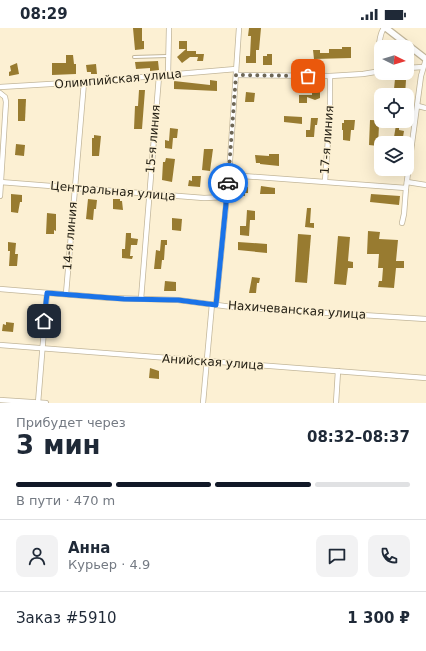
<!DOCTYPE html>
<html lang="ru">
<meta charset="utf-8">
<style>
:root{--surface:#fff;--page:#f2f2f3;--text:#1f2937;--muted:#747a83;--line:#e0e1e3;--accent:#111827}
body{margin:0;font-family:"DejaVu Sans",sans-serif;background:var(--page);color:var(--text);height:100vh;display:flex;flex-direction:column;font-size:15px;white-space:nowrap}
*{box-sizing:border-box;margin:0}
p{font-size:13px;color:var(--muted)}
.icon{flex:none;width:22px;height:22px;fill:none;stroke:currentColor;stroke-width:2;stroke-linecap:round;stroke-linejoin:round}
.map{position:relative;height:375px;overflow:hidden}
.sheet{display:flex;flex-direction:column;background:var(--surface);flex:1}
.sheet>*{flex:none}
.needle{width:26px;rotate:95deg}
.tools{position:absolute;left:374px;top:12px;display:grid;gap:8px}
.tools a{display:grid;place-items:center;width:40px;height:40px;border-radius:8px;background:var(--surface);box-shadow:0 4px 16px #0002;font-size:20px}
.pin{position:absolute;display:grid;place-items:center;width:34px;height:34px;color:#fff;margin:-17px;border-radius:8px;box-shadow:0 2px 6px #0006}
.courier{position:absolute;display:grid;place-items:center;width:40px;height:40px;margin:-20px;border:3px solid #1a73e8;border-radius:50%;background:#fff;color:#222;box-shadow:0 1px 5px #0007}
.headline em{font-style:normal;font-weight:700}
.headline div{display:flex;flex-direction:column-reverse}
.headline{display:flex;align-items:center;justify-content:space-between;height:68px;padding:0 16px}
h1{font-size:26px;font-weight:700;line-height:30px}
.bar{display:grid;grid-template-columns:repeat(4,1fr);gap:6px 4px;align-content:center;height:48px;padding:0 16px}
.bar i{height:5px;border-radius:3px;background:var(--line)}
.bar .selected{background:var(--accent)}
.bar p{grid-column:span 4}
.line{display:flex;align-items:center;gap:10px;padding:0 16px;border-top:1px solid var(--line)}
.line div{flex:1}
.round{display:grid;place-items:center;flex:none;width:42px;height:42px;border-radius:8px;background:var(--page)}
.status{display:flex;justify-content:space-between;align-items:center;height:28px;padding:0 20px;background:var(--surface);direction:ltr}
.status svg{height:11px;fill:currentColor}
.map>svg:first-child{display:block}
</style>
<div class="status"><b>08:29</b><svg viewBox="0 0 49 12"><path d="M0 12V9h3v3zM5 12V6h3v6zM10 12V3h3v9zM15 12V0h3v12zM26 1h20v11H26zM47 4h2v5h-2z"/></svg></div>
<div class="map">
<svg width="426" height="375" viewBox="0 0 426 375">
<rect width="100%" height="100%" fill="#fcf0d3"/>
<g fill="#987b30">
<polygon points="133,0 142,0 142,13 144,13 144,21 135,22"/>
<polygon points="249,0 261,0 259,22 256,22 256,35 246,35 246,28 250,28 251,8 248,8"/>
<polygon points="179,13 187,13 187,23 196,23 196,26 204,26 203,33 197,33 198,29 190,29 182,35 177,29 186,21 179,21"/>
<polygon points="342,19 351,19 351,30 314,31 313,22 320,22 320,25 329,25 329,21 342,21"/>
<polygon points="267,26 272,26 272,37 263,37 263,28 267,28"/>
<polygon points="66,27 73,27 74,36 76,36 76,46 52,47 52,35 66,35"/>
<polygon points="158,33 159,42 150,43 150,40 136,41 135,34"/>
<polygon points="17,35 19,46 9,48 9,44 11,43 10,38"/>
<polygon points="96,36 97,46 91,46 91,44 87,44 86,37"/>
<polygon points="395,51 406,52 405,67 395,67 396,61 394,61"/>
<polygon points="210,52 217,53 217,63 174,61 174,53 210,57"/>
<polygon points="312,61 320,61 320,70 315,72 307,69 307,75 299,75 299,67 312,67"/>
<polygon points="139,62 145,62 142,101 134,101 135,78 138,78"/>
<polygon points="246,64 255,65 254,74 245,74"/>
<polygon points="18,71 26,71 25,93 18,93"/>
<polygon points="284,88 302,89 302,96 284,94"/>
<polygon points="311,90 318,90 317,97 315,97 314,109 306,109 306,102 310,102"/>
<polygon points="344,92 355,92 354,102 351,102 350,113 343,112 343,102 342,102 342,95 344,95"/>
<polygon points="370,92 399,93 399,102 404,103 402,115 393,115 396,97 379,97 378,118 369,117"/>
<polygon points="170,100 178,101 177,110 173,110 172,121 165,120 165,112 169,113"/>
<polygon points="94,107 101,108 99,128 92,128 92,110 94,110"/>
<polygon points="16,116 25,117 24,128 15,127"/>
<polygon points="204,121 213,121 210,143 202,142"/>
<polygon points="269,126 279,126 279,138 260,136 260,135 256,135 255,127 269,128"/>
<polygon points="166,130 175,131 172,154 162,152 163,134 165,134"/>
<polygon points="192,148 201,148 200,159 188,158 189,152 192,153"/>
<polygon points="238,158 248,159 248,165 245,165 245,168 236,167"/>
<polygon points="261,158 275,160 275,166 260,166"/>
<polygon points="11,166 22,167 22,174 20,174 18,185 11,184"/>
<polygon points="371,166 400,168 399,177 370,174"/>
<polygon points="88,171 97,172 96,181 94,181 93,192 86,191"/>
<polygon points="113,171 120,171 120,173 122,173 123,182 113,181"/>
<polygon points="307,180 311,180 310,195 314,195 314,200 305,199"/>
<polygon points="247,182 255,183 255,192 250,192 249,208 240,207 240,198 246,198"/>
<polygon points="47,185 56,186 56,203 54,202 54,206 46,206"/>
<polygon points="172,190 182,191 181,203 172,202"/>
<polygon points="368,203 380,204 379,211 398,212 396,233 404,233 404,240 396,240 394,260 378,259 379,253 382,253 383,240 378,240 379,226 367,226"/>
<polygon points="126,205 131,205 131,210 138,211 137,217 131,217 130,228 133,228 132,231 122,230 122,221 125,221"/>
<polygon points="298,206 311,207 307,255 295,254"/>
<polygon points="338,208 350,209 348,233 353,234 353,240 348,240 346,257 334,256"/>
<polygon points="161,212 167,212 167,217 165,217 164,232 162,232 161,241 154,241 156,222 160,223"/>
<polygon points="8,214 16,215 15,226 18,226 17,238 9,238 10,223 8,223"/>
<polygon points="238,214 267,216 267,225 238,222"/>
<polygon points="252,249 260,250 259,255 257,255 256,265 249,265"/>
<polygon points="165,253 176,254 176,263 164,263"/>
<polygon points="6,294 14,295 13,304 2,303 3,296 6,297"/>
<polygon points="150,340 159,343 159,351 149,350"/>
</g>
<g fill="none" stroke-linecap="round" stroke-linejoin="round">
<g stroke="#c2b69a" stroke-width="4">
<polyline id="service" points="134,29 167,28"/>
</g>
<g stroke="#c2b69a" stroke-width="6">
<g id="minor">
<polyline points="407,40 423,39"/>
<path d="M378 43C379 32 377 9 384 0"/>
<polyline points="168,46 169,0"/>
<polyline points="236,47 330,48 363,46 381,43"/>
<polyline points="0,59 84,54 236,41"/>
<polyline points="0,65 5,69 6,74 0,168"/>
<polyline points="418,78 426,80"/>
<polyline points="229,147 406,160"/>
<polyline points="325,153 330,84 330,48"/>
<polyline points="0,154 204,170 226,169"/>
<polyline points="407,154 426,157"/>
<polyline points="402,195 404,186 406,160 421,48 426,31"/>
<polyline points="0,261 110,270 178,272 232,279 426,291"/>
<polyline points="66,266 84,54"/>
<polyline points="141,271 159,48"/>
<polyline points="216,277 229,147 239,0"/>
<polyline points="0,317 426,350"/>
<polyline points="0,372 46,375"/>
<polyline points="38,375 47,265"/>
<polyline points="203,375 212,276"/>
<polyline points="336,375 338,343"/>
</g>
</g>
<g stroke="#c2b69a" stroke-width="8">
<polyline id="tertiary" points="386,0 426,31"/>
</g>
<use href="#service" stroke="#fff" stroke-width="2"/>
<use href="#minor" stroke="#fff" stroke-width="4.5"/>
<use href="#tertiary" stroke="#fff" stroke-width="5.5"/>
</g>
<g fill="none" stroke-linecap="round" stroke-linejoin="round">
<polyline stroke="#6e6756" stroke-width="4" stroke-dasharray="0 7.2" points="228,155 236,47 308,48"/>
<polyline stroke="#1a73e8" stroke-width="5" points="44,293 47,265 124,271 178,272 216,277 228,155"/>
</g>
<g text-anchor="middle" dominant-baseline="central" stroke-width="3" stroke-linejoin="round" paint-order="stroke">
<g font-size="12" fill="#211d12" stroke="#fcf0d3">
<text transform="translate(118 51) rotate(-5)">Олимпийская улица</text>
<text transform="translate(153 111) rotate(-85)">15-я линия</text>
<text transform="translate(327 112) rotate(-86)">17-я линия</text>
<text transform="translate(113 163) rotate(5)">Центральная улица</text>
<text transform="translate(70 208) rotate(-85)">14-я линия</text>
<text transform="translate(297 282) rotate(4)">Нахичеванская улица</text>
<text transform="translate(213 334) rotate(4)">Анийская улица</text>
</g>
</g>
</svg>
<div class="tools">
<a><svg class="needle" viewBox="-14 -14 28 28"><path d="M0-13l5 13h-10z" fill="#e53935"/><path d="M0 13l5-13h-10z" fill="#747a83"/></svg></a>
<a><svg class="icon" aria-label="locate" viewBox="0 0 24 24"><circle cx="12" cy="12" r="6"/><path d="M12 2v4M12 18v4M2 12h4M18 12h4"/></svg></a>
<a><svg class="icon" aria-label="layers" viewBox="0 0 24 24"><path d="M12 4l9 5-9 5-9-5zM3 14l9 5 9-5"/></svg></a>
</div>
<div class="pin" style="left:308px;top:48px;background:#ea580c"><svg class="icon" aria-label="bag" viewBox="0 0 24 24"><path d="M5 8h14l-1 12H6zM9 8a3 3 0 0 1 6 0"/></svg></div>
<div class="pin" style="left:44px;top:293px;background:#1f2937"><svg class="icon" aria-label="home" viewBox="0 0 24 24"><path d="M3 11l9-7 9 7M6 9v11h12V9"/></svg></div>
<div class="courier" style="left:228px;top:155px"><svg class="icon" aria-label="car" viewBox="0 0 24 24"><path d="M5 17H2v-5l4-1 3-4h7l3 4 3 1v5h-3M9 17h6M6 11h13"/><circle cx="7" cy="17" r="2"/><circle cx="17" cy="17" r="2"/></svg></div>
</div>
<section class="sheet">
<div class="headline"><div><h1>3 мин</h1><p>Прибудет через</p></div><em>08:32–08:37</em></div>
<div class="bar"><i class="selected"></i><i class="selected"></i><i class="selected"></i><i></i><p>В пути · 470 m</p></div>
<div class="line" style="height:72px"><a class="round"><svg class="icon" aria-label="person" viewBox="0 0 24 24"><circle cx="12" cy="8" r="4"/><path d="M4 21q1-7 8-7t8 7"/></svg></a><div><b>Анна</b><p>Курьер · 4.9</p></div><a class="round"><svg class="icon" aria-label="chat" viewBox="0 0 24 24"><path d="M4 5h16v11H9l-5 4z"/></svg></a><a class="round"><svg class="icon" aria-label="phone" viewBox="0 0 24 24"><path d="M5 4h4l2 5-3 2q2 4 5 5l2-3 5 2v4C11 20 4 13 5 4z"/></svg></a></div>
<div class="line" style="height:52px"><div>Заказ #5910</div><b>1 300 ₽</b></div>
</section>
